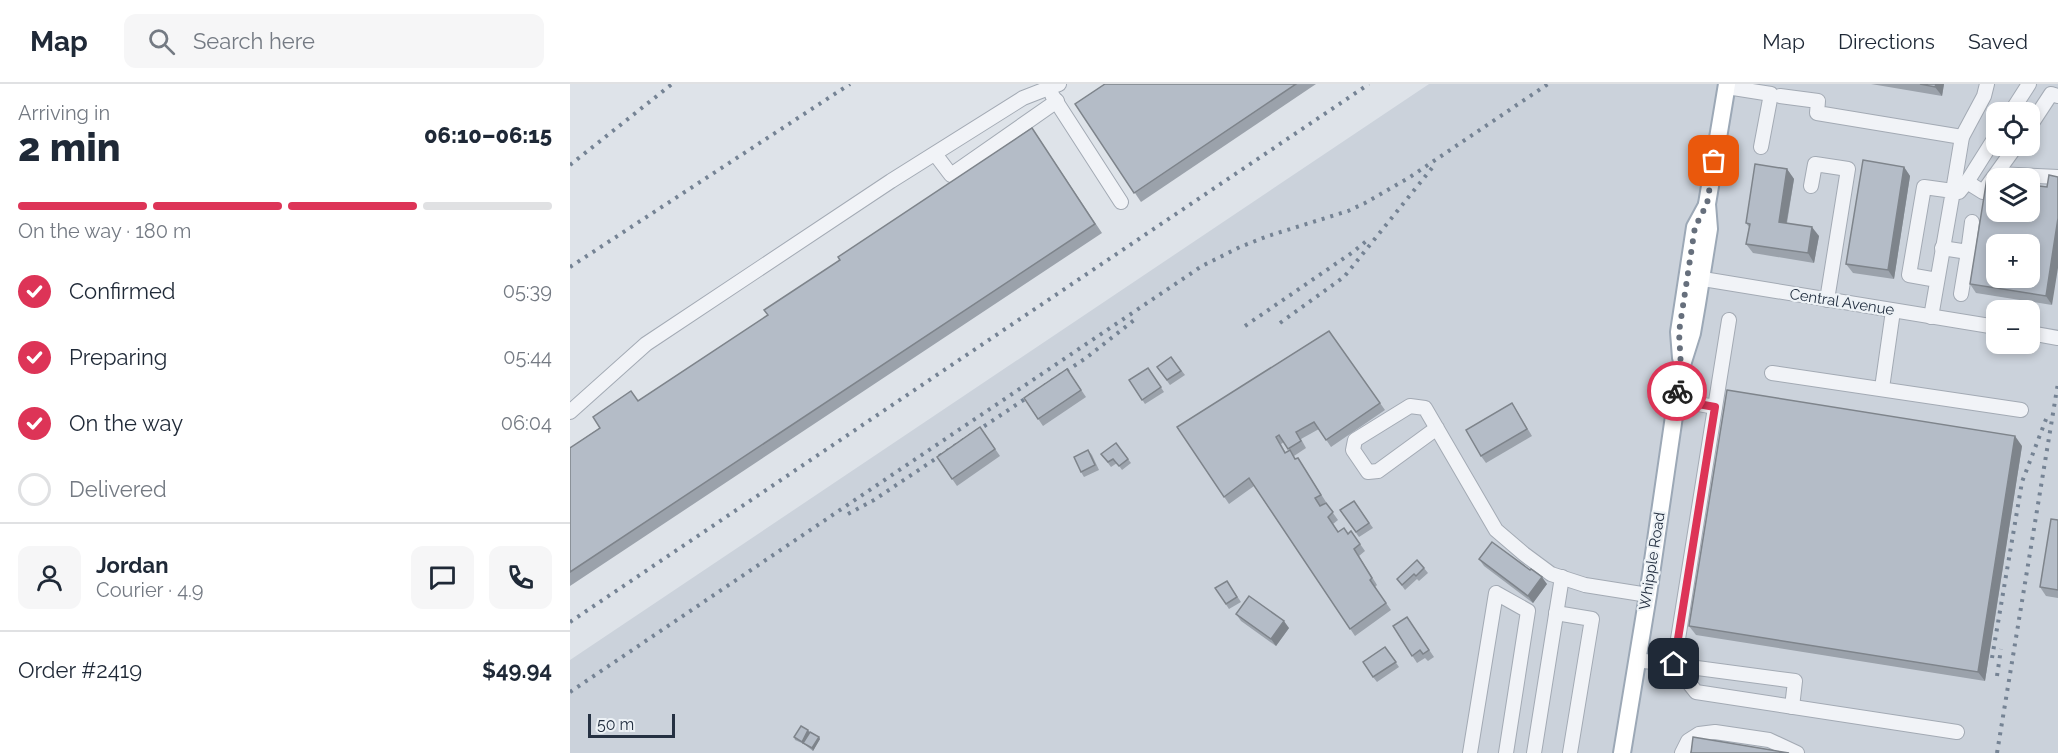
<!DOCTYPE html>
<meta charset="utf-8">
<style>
:root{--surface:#fff;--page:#f6f6f7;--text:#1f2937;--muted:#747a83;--line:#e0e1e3;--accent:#dd3457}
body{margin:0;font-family:Raleway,sans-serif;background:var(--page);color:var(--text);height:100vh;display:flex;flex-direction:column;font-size:22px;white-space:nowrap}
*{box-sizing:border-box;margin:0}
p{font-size:20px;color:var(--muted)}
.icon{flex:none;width:33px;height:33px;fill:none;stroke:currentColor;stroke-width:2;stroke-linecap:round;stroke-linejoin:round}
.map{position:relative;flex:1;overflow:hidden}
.panel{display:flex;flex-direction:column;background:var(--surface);width:570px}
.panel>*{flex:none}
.buttons{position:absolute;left:1416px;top:18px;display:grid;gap:12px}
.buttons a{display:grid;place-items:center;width:54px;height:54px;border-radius:12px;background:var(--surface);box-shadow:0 3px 9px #0003;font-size:30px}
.scale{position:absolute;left:18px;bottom:15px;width:87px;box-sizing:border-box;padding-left:6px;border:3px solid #253142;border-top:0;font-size:16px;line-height:21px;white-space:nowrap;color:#253142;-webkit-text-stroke:4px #edf2f6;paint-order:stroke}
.pin{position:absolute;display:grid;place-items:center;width:51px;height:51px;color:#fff;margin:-26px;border-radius:12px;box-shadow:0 3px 9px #0006}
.courier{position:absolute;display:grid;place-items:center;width:60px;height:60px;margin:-30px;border:4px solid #dd3457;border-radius:50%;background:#fff;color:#222;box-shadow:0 2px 8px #0007}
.summary em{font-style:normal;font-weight:800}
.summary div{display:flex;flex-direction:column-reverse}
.summary{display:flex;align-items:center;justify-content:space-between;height:102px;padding:0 18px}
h1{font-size:39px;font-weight:800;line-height:45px}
.bar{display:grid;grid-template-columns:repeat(4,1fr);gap:9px 6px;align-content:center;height:72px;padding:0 18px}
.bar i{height:8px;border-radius:4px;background:var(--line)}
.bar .current{background:var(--accent)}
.bar p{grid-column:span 4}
.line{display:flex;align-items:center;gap:15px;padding:0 18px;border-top:2px solid var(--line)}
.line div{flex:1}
.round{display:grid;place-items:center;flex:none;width:63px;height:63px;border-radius:12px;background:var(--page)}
ol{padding:0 18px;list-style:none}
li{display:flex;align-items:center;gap:18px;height:66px}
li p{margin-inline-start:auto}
li .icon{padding:6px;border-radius:50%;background:var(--accent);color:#fff;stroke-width:4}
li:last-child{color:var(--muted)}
li i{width:33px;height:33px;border:3px solid var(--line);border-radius:50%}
header{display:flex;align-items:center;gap:36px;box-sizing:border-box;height:84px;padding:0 30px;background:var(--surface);border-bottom:2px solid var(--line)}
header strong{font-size:28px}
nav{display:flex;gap:33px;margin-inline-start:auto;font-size:21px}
.search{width:420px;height:54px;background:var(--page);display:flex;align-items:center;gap:15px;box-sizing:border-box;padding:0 21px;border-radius:12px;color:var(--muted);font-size:22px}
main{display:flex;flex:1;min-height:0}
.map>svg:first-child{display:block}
</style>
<header>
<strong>Map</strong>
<div class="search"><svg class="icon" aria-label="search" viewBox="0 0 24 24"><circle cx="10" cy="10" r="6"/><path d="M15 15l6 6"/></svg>Search here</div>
<nav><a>Map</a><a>Directions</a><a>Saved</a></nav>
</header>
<main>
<section class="panel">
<div class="summary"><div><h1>2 min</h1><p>Arriving in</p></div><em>06:10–06:15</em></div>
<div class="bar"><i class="current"></i><i class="current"></i><i class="current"></i><i></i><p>On the way · 180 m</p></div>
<ol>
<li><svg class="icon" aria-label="check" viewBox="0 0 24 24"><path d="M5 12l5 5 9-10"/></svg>Confirmed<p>05:39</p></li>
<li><svg class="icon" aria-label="check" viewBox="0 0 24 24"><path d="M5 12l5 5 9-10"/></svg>Preparing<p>05:44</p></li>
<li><svg class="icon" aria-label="check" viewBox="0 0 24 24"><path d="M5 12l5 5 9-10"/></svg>On the way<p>06:04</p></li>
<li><i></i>Delivered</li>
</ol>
<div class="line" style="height:108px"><a class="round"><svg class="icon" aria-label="person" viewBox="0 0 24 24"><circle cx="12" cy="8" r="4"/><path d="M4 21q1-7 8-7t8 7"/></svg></a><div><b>Jordan</b><p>Courier · 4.9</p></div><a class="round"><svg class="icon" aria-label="chat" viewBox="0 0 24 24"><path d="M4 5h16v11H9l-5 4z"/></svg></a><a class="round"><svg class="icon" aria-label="phone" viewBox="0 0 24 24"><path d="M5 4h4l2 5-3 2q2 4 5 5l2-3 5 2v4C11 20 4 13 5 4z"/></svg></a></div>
<div class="line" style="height:78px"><div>Order #2419</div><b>$49.94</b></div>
</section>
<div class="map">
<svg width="1488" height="669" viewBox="0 0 1488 669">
<rect width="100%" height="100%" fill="#dee3e9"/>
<path fill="#cbd2db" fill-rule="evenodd" d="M859 0H1488V669H0V576ZM1426 28H1460V62H1426ZM1426 94H1460V128H1426ZM1426 160H1460V194H1426ZM1426 226H1460V260H1426Z"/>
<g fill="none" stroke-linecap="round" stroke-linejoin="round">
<g stroke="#a3aab4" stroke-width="16">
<g id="minor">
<polyline points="1417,0 1414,12 1392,53 1383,107 1389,108 1397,98 1413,108 1446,62"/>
<polyline points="1157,3 1201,10 1191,63"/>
<polyline points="482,11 551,118"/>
<polyline points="1210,12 1248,17 1247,29 1392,53"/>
<polyline points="1441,28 1459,0"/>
<polyline points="1460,42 1481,10 1488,12"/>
<polyline points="365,70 381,91 487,17"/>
<polyline points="1427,90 1488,93"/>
<polyline points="1397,98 1426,52"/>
<polyline points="1241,102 1245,80 1278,85 1257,216"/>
<polyline points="1372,164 1398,168 1402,138"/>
<polyline points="1121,193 1426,243"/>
<polyline points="1391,210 1398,168"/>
<polyline points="1361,233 1383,107 1354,103 1339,191 1367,196"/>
<polyline points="1159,236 1104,580 1126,608 1387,648"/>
<polyline points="1460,249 1488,254"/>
<polyline points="1202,289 1451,326"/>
<polyline points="1312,304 1323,227"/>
<polyline points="1106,316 1145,323"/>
<polyline points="0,328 76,260 321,97 453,14 489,0"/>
<polyline points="867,344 808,387 798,388 783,366 785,356 840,322 855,324 926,446 954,470 981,490 1015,501 1078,511"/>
<polyline points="986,529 1022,535 1000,669"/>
<polyline points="1067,576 1225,597 1222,623"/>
<polyline points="900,669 926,509 958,527 936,669"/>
<polyline points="964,669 992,493"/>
<polyline points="1112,669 1118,657 1129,650 1145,648 1199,656 1227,669"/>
</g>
</g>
<g stroke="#9ca8b6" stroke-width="20">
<g id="major">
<polyline points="1111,274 1109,248 1125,143 1137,121"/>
<polyline points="1052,669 1078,511 1111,284 1122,249 1127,220 1139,145 1137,120 1157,0"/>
</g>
</g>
<use href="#minor" stroke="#f1f3f7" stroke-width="14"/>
<use href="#major" stroke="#fff" stroke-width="16"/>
<g stroke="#758394" stroke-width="4" stroke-dasharray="3 6" stroke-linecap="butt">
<polyline points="0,81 102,0"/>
<polyline points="0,183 280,0"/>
<polyline points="710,239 774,193 862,84"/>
<polyline points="675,242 783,168 800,154"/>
<polyline points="278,430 304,416 516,274 568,233"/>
<polyline points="0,538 799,0"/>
<polyline points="1422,574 1452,398 1478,330"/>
<polyline points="1427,592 1431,565"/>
<polyline points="0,608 632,182 670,163 698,152 778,127 795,119 840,93 978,0"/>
<polyline points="1427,669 1488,299"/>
</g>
</g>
<g fill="#9ba2ab" fill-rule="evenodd">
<polygon points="535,0 746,0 571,118 505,20"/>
<polygon points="1301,0 1374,0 1372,12"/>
<polygon points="462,44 532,149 0,502 0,364 68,317 198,231 270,176"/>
<polygon points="1334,83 1340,92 1324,195 1283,189 1276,180"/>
<polygon points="1217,85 1224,95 1217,139 1249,152 1244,179 1183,169 1176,160 1179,143 1176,139"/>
<polygon points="1417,94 1482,221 1406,209 1400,200"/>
<path d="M759 247 815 326 761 363 749 345 731 355 736 364 724 372 726 375 728 374 756 418 750 422 756 419 768 436 763 440 768 448 778 450 781 447 795 467 789 472 807 501 805 503 821 526 785 552 684 402 659 420 607 343ZM714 358 720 367 716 369 711 360Z"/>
<polygon points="601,273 615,291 600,301 587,283"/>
<polygon points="578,284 594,308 575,320 559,296"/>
<polygon points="497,285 516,313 473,342 454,314"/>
<polygon points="942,319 962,352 916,379 911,372"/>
<polygon points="410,343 430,372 387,402 367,373"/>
<polygon points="546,359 561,379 552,386 547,379 541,383 531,370"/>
<polygon points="1452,362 1415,597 1126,551 1119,542"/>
<polygon points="518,366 522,371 529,386 514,393 511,388"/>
<polygon points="784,417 803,444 789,453 770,426"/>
<polygon points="1488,436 1488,514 1476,512 1470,503"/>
<polygon points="909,475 977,500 963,519 914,482"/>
<polygon points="854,484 858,489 849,497 847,495 835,506 827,495"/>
<polygon points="657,497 671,518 659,525 645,504"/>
<polygon points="666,530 719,544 706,562 671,537"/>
<polygon points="837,533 864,573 858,577 855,574 847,579 823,542"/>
<polygon points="815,563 829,583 807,598 803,593"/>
<polygon points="240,648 250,655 243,667 234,660 225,656 224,653"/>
</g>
<g fill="#7e848b">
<polygon points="1366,0 1374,0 1372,12 1365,3"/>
<polygon points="1334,83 1340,92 1324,195 1318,186"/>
<polygon points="1217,85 1224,95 1215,147 1209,138"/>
<polygon points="1488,134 1488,184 1482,221 1476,212"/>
<polygon points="1242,143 1249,152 1244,179 1238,169"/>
<polygon points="1445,352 1452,362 1415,597 1408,588"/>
<polygon points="972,493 977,500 963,519 958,512"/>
<polygon points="714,537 719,544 706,562 701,555"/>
<polygon points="238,646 240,649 233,660 232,658"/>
<polygon points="249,653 250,655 243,667 242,664"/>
</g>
<g fill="#b4bcc7" stroke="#7e848b" stroke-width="1.5" fill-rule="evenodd">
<polygon points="535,0 726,0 564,109 505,20"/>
<polygon points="1350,0 1366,0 1365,3"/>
<polygon points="462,44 525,140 0,488 0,364 30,344 23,333 61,307 68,317 198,231 194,226 270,176 268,173"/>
<polygon points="1293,76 1334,83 1318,186 1276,180"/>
<polygon points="1185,80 1217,85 1209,138 1242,143 1238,169 1176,160 1180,140 1176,139"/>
<path d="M1479 91 1488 93V134L1476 212 1400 200 1417 94 1426 95V128H1460V101L1477 103ZM1426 160H1460V194H1426Z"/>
<polygon points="759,247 810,319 756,356 744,338 726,348 731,357 718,365 709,351 706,353 715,369 720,366 725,375 728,374 751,411 745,414 750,422 756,419 763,428 758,433 768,448 774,444 778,450 781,447 790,460 784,465 802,494 800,496 816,519 780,545 679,394 654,413 607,343"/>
<polygon points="601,273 611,287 597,296 587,283"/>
<polygon points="578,284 591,303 572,316 559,296"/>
<polygon points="497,285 511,306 468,335 454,314"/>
<polygon points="1157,306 1445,352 1408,588 1119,542"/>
<polygon points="942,319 957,345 911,372 896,346"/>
<polygon points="410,343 425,365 382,395 367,373"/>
<polygon points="546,359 558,375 549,382 543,375 538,378 531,370"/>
<polygon points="518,366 525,381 511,388 504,373"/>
<polygon points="784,417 799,439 786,448 770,426"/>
<polygon points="1481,435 1488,436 1488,506 1470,503"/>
<polygon points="922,458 960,486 961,485 972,493 958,512 909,475"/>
<polygon points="847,476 854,484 846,492 844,490 832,501 827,495"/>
<polygon points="657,497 667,513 656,520 645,504"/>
<polygon points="679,512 714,537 701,555 666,530"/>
<polygon points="837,533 859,566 853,570 850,566 842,572 823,542"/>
<polygon points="815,563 826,578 803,593 793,578"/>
<polygon points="231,642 238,646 232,658 224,653"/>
<polygon points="240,648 249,653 242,664 233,659"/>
<polygon points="1123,653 1219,669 1121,669"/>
</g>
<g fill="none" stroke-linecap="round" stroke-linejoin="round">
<polyline stroke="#666f7c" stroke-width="6" stroke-dasharray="0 10.8" points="1107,307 1111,284 1109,248 1125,143 1137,120 1144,77"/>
<polyline stroke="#dd3457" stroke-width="8" points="1104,580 1145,323 1106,316 1107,307"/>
</g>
<g text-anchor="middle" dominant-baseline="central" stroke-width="4.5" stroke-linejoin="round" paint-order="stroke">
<g font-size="15" fill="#253142" stroke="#edf2f6">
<text transform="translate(1272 218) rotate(9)">Central Avenue</text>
<text transform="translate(1082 477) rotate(-81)">Whipple Road</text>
</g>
</g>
</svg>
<div class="buttons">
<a><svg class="icon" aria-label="locate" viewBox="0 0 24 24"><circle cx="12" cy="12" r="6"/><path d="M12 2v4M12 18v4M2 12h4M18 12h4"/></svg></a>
<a><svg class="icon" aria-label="layers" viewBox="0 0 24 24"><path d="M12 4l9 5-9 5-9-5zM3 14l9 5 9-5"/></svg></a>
<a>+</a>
<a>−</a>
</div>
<div class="scale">50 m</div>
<div class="pin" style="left:1144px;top:77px;background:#ea580c"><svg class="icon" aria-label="bag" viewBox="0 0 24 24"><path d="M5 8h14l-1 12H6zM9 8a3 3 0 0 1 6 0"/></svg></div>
<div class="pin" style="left:1104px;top:580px;background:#1f2937"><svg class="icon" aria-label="home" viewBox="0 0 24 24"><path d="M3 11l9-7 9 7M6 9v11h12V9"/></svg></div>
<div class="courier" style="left:1107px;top:307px"><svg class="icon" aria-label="bike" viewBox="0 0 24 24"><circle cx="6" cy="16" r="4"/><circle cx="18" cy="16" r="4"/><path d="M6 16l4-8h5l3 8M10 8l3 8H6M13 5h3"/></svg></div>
</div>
</main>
